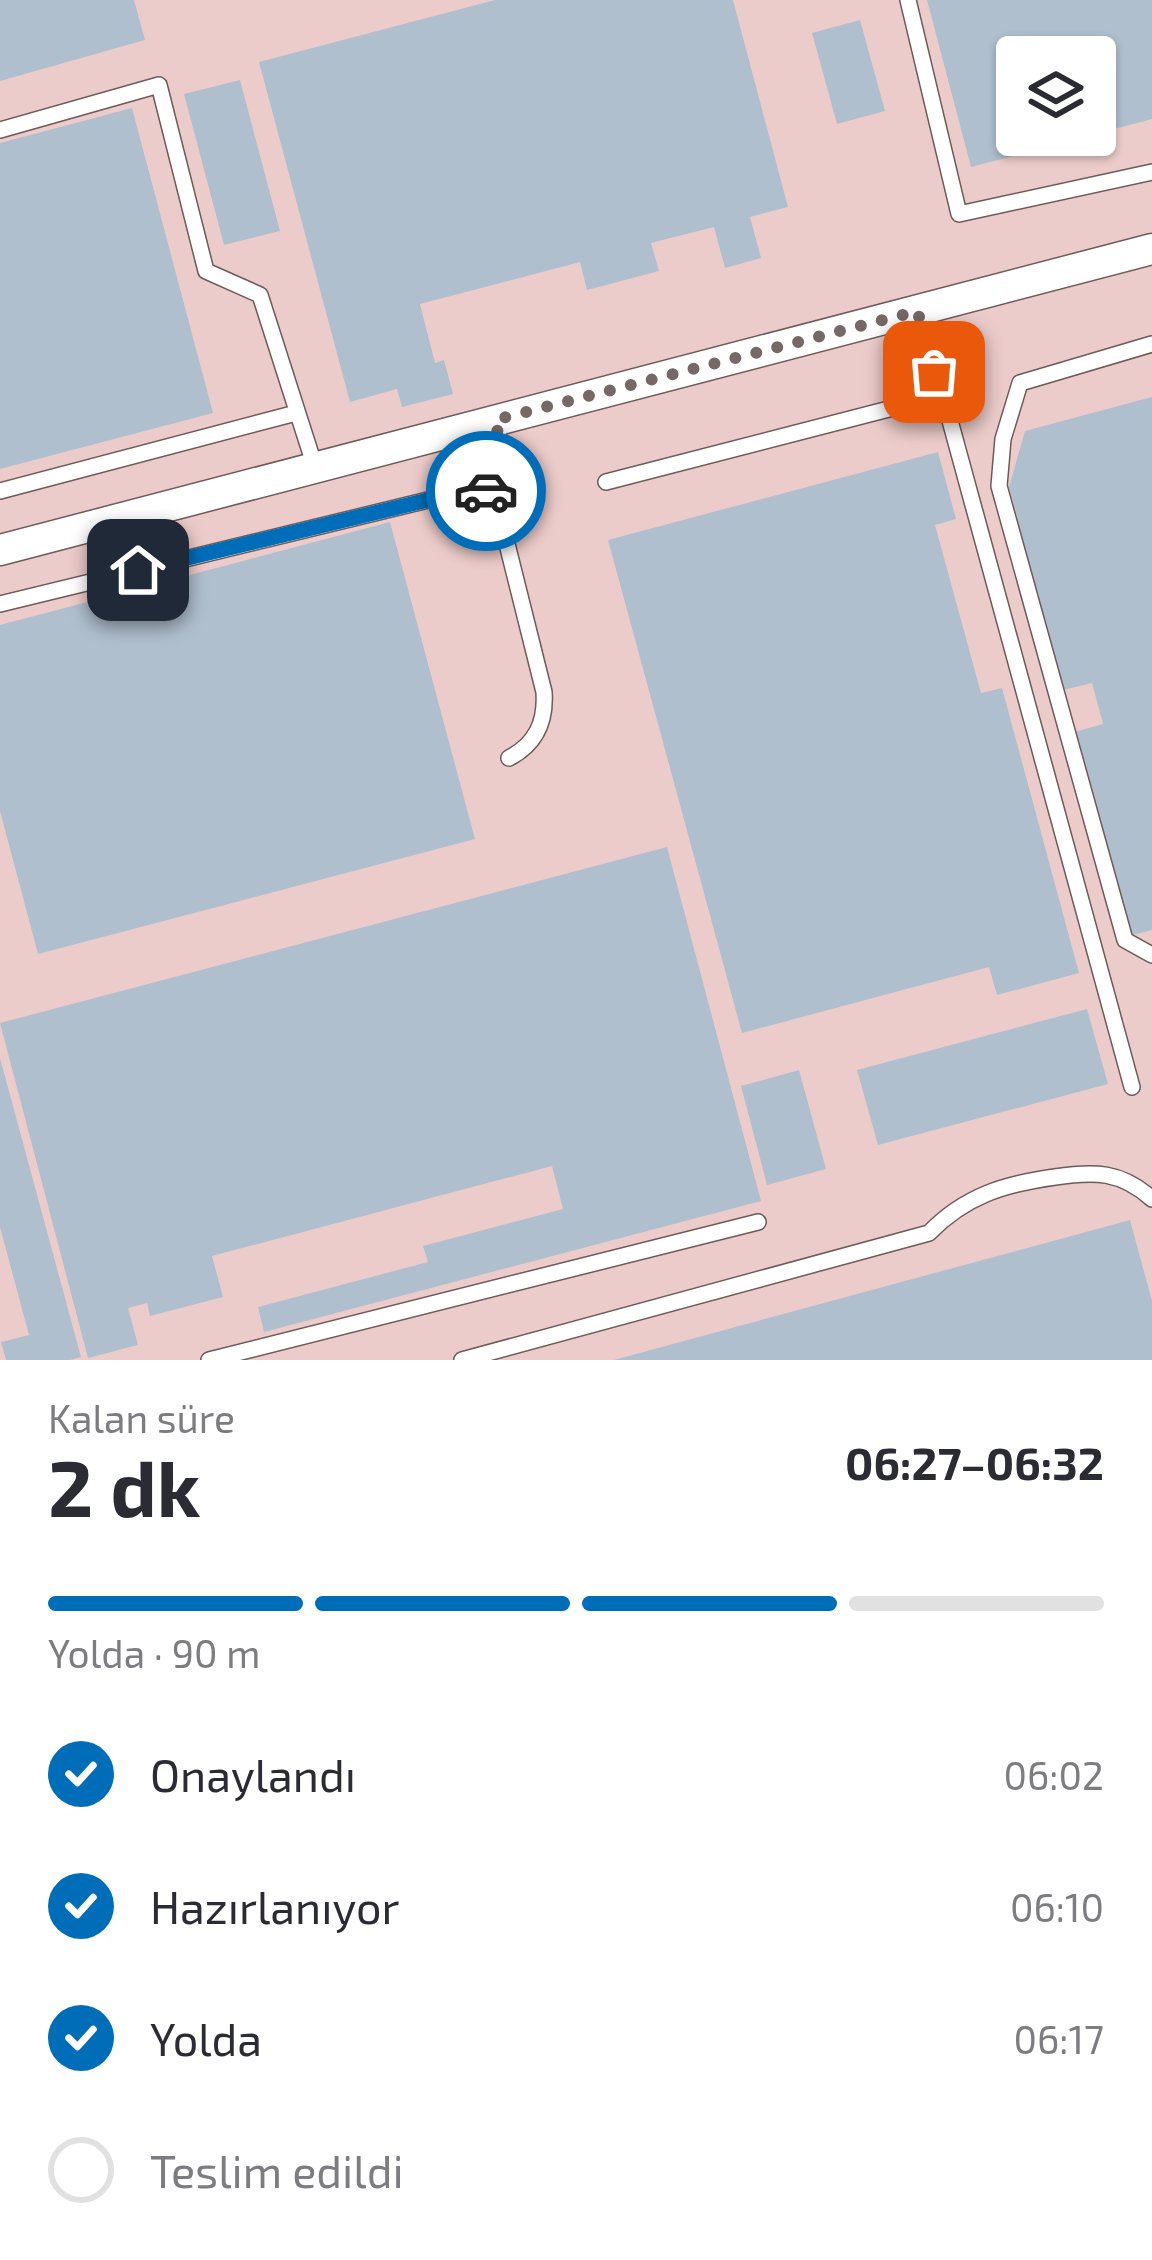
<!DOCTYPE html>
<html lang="tr">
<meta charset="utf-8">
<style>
:root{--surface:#fff;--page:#f7f7f7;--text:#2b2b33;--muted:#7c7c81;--line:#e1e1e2;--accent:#006db9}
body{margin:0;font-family:"Exo 2",sans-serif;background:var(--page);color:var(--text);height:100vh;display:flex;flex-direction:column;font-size:45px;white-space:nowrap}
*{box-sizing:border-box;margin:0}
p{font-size:39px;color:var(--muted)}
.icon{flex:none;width:66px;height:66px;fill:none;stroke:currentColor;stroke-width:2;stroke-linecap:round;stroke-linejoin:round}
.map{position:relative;height:1360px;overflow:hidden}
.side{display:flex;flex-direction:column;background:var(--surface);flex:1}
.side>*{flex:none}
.buttons{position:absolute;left:996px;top:36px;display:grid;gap:24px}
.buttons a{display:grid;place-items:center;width:120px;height:120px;border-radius:12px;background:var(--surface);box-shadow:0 3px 9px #0004;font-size:60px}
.pin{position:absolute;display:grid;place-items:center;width:102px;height:102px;color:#fff;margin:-51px;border-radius:24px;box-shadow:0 6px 18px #0006}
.courier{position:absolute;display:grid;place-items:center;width:120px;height:120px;margin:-60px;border:9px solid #006db9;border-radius:50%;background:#fff;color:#222;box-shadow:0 3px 15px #0007}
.head em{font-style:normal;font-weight:700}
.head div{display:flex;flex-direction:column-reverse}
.head{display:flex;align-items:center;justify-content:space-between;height:204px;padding:0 48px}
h1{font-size:78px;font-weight:700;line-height:90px}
.bar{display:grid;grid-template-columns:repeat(4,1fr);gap:18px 12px;align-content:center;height:144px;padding:0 48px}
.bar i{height:15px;border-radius:9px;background:var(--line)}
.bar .selected{background:var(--accent)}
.bar p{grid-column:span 4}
ol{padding:0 48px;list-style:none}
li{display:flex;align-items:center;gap:36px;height:132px}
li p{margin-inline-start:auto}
li .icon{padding:12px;border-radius:50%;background:var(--accent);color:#fff;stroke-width:4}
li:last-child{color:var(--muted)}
li i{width:66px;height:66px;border:6px solid var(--line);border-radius:50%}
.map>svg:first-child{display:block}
</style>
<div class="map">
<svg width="1152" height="1360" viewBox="0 0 1152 1360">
<rect width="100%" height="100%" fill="#f2dbd9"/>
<path fill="#ecccca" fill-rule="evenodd" d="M0 0H1152V1360H0ZM1017 57H1095V135H1017Z"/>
<g fill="#b0bfce">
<polygon points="0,0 134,0 145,40 0,81"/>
<polygon points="495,0 733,0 788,207 750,217 761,258 725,268 714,227 651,243 659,271 587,290 580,262 420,304 435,363 444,360 453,394 402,407 397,389 350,402 259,62"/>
<polygon points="927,0 1152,0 1152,119 1095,134 1095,57 1017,57 1017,135 1087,137 971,167"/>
<polygon points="860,20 885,111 837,124 812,33"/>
<polygon points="240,80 280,231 224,245 184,94"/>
<polygon points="132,108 213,413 0,469 0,143"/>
<polygon points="1152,397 1152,930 1129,936 1074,732 1103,724 1092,683 1063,690 1009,487 1025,431"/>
<polygon points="938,452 956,519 935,525 981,693 1002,688 1079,973 997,995 989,967 742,1033 608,540"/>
<polygon points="390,522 475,839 38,954 0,811 0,625"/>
<polygon points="667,847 761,1201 264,1332 258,1307 428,1262 423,1246 563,1209 552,1166 212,1256 223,1297 150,1316 147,1303 128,1308 138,1345 88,1358 0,1023"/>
<polygon points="1087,1009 1108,1084 878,1145 857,1070"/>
<polygon points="0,1058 81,1357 70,1360 6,1360 1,1342 29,1335 0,1227"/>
<polygon points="799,1070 826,1169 767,1185 741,1086"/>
<polygon points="1130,1220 1152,1301 1152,1360 614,1360"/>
</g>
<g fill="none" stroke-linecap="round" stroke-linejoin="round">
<g stroke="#6e5a59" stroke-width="18">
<g id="lane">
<polyline points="908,0 959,214 1152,172"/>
<polyline points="0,130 159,85 206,271 260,295 315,467"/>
<polyline points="918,312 925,349 943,395 1132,1087"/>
<polyline points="1152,344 1020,383 1003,439 999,486 1125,940 1152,955"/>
<polyline points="606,482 943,395"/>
<polyline points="0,491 296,413"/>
<polyline points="483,498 503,456 495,420"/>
<path d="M0 604 461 492 483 498 498 508 544 692C546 722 536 744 509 758"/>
<polyline points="209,1360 758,1222"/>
<path d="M462 1360 929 1233C965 1196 1004 1184 1055 1177 1094 1171 1121 1171 1152 1199"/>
</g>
</g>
<g stroke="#6e5a59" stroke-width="33">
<polyline id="street" points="0,550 1152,249"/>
</g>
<use href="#lane" stroke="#fff" stroke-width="15"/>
<use href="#street" stroke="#fff" stroke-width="30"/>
</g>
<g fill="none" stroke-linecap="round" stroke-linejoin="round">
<polyline stroke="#766867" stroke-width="12" stroke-dasharray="0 21.6" points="486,491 503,456 495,420 918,311 925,349 934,372"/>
<polyline stroke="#006db9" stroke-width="15" points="138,570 461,492 483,498 486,491"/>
</g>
</svg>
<div class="buttons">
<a><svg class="icon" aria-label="layers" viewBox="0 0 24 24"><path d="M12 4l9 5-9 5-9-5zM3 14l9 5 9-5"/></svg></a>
</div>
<div class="pin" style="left:934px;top:372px;background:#ea580c"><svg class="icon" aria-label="bag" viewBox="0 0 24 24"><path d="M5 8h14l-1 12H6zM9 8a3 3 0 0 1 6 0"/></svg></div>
<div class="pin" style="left:138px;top:570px;background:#1f2937"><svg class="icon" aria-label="home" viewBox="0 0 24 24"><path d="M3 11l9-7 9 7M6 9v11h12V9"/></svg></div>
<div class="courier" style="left:486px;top:491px"><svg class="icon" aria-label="car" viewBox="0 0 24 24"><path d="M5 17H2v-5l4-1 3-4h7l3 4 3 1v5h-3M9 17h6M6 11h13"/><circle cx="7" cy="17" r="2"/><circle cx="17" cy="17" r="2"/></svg></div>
</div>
<section class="side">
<div class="head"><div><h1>2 dk</h1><p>Kalan süre</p></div><em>06:27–06:32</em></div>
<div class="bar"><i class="selected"></i><i class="selected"></i><i class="selected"></i><i></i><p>Yolda · 90 m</p></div>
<ol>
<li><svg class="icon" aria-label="check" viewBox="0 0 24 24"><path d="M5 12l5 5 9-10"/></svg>Onaylandı<p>06:02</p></li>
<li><svg class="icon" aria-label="check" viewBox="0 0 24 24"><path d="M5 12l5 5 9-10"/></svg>Hazırlanıyor<p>06:10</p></li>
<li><svg class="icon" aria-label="check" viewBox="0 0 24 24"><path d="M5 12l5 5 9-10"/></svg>Yolda<p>06:17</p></li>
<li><i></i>Teslim edildi</li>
</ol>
</section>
